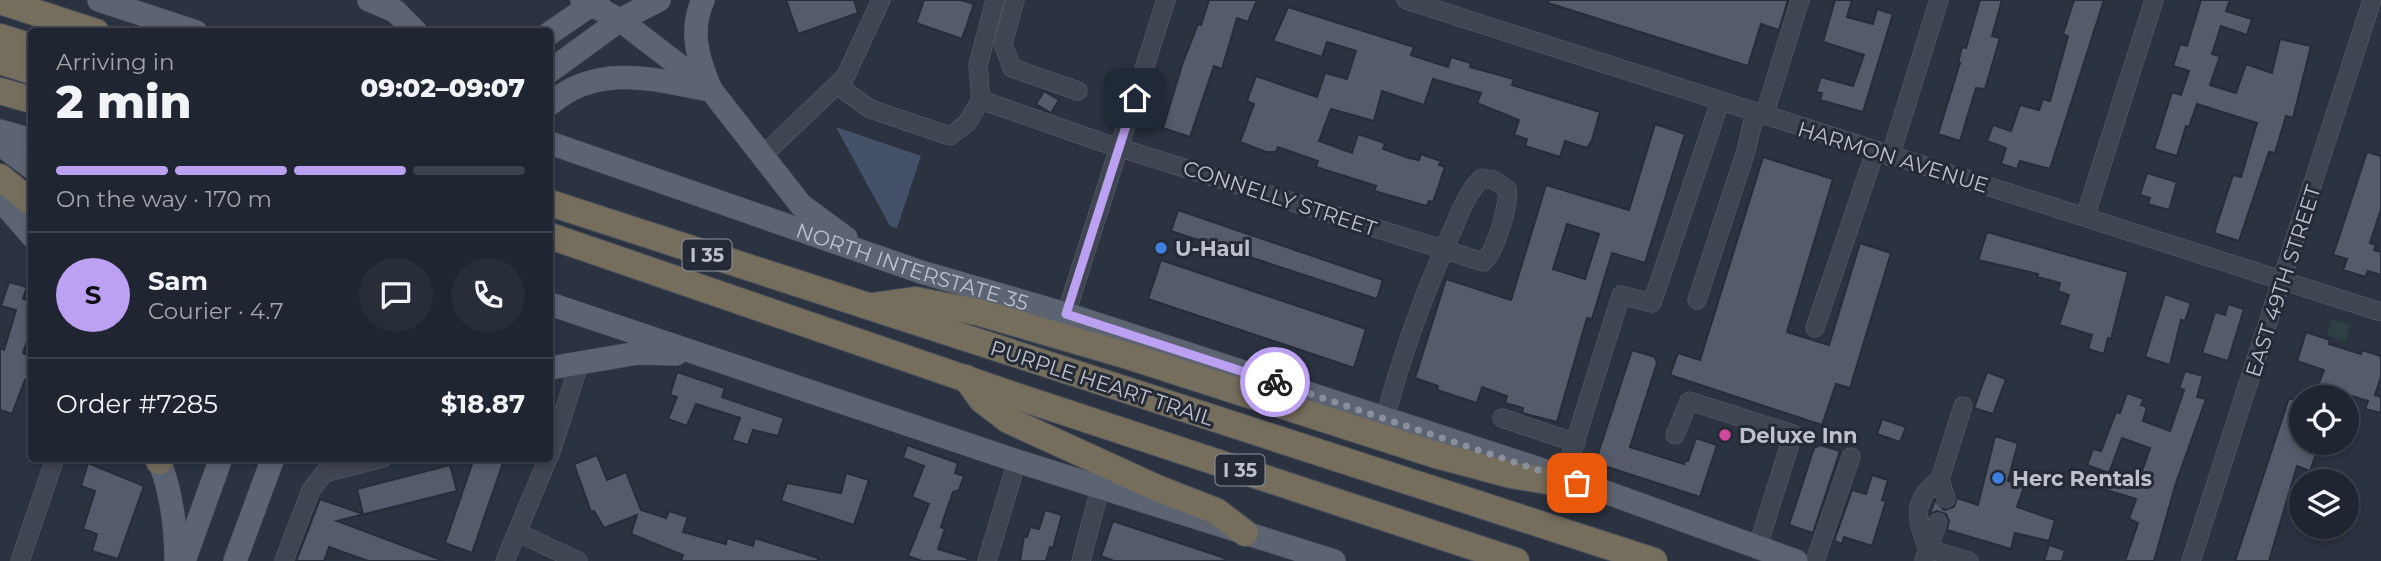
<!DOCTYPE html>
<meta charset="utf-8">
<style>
:root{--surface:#202631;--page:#282e39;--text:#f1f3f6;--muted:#a2a5ab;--line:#3d434d;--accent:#bca0f2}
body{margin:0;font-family:Montserrat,sans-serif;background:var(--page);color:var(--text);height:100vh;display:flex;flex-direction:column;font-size:26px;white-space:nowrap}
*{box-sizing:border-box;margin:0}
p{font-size:23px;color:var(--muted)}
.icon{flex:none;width:38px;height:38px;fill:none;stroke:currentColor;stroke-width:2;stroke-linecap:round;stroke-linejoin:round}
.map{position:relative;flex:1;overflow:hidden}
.panel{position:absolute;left:28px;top:28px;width:525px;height:434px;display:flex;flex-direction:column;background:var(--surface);border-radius:7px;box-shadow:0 4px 10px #0003,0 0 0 2px var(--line)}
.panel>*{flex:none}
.controls{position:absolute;left:2289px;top:385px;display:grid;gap:14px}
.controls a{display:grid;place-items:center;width:70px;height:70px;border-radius:50%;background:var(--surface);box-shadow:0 4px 10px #0003,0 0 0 2px var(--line);font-size:35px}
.pin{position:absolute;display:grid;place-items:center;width:60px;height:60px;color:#fff;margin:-30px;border-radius:14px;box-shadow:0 4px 10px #0006}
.courier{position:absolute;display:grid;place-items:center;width:70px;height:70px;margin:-35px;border:5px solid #bca0f2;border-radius:50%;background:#fff;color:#222;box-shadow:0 2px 9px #0007}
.overview em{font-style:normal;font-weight:800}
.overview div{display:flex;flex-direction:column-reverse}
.overview{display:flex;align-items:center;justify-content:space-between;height:119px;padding:0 28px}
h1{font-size:46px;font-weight:800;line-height:52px}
.bar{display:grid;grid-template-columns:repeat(4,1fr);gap:10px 7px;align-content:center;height:84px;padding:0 28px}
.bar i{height:9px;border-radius:5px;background:var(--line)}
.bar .selected{background:var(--accent)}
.bar p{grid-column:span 4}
.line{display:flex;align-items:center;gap:18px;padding:0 28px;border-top:2px solid var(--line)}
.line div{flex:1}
.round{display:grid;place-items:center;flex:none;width:74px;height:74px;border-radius:37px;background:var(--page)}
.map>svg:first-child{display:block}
</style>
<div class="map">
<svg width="2381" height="561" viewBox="0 0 2381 561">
<rect width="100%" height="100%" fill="#2b3341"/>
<polygon fill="#2e4043" points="2332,319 2350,325 2345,341 2327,335"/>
<polygon fill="#455169" points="836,127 921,156 897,228 890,226"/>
<g fill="#555b6b" stroke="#262c38" stroke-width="2" fill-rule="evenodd">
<polygon points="786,0 854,0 858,13 798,34"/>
<polygon points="924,0 961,0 974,4 962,39 916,23"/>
<polygon points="1209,0 1257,0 1248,22 1237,18 1222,69 1214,66 1190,137 1163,128 1182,65 1198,24 1201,25"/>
<polygon points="1549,0 1788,0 1779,30 1761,24 1748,66 1548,3"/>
<polygon points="1835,0 1852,0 1847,17 1873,24 1877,9 1893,14 1863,112 1820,100 1822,93 1816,92 1821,77 1853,86 1864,55 1823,42"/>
<polygon points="1980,0 2002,0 1992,36 2000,38 1985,89 1976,88 1960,141 1938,134 1960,63 1958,63 1962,47 1966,48"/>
<polygon points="2074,0 2104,0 2050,169 2020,161 2017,169 2001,164 2006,148 1987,141 1993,125 2011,131 2020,105 2039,110 2043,99 2050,101 2068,36 2063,34"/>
<polygon points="2201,0 2230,0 2226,11 2252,19 2247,35 2221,26 2212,54 2220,56 2210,85 2236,93 2246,64 2272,73 2280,39 2311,46 2293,118 2286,116 2275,153 2269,152 2239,241 2214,233 2233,175 2241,177 2257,123 2197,104 2189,127 2186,126 2177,156 2154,149 2172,92 2181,95 2189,71 2173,66 2180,44 2187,46"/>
<polygon points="1288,7 1414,47 1411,55 1448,67 1451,57 1471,63 1470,67 1514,79 1512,85 1600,112 1592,140 1587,148 1565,141 1560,157 1525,146 1527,139 1514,135 1519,120 1477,103 1481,93 1433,79 1424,105 1382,91 1374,121 1331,109 1319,141 1352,153 1358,134 1385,143 1383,149 1409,158 1419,160 1421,154 1441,161 1439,165 1445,167 1433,202 1429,201 1427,206 1374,191 1376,186 1316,167 1318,161 1278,147 1276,152 1266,152 1240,142 1254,104 1247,101 1256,76 1317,97 1325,73 1347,79 1356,51 1327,42 1322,57 1273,41"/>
<polygon points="1044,91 1059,100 1051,113 1036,104"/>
<path d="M1655 124 1685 134 1645 263 1612 253 1592 319 1587 318 1557 422 1522 413 1523 408 1505 403 1507 396 1482 387 1477 403 1437 390 1438 386 1415 378 1446 279 1511 300 1546 185 1629 210ZM1567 224 1599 234 1585 279 1553 269Z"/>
<polygon points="2367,152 2381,156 2381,209 2370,243 2376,245 2374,250 2381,252 2381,275 2368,271 2365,277 2343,270 2347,259 2333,255"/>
<polygon points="1763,157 1833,179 1787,332 1829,345 1860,243 1891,253 1850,388 1836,384 1822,425 1670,375 1678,353 1700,360"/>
<polygon points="2147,173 2177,182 2169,210 2148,204 2150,198 2140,195"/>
<polygon points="1178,210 1383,280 1377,299 1171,231"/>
<polygon points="1987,232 2128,272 2111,339 2108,338 2104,354 2088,349 2092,335 2059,325 2069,295 2058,291 2060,283 2037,277 2038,274 1978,260"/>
<polygon points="1161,260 1366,329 1354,368 1148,299"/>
<polygon points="9,282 27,287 23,299 32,301 32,327 23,353 32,358 32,382 25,380 12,414 0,410 0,348 4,350 16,310 1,306"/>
<polygon points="2165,294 2191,303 2185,321 2181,320 2170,365 2145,357"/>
<polygon points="2228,304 2244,309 2228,361 2202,353 2215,312 2225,315"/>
<polygon points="2306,332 2330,340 2329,344 2361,354 2362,350 2381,356 2381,377 2375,395 2381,397 2381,413 2365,409 2368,401 2331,390 2329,396 2316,391 2324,370 2297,361"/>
<polygon points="1632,350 1655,357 1657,363 1630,447 1684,464 1685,461 1688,461 1696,438 1717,445 1700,497 1595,463"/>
<polygon points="2185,371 2203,376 2197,397 2206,399 2176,483 2154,561 2125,561 2138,523 2129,519 2136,499 2093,486 2097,473 2137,486 2150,448 2122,438 2109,473 2087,465 2093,449 2101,451 2116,412 2120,413 2127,393 2144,399 2141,405 2147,407 2143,421 2170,431 2184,390 2179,388"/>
<polygon points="677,372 725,388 722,397 784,418 778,436 753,430 748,445 732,440 740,418 696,404 687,426 668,419 677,397 670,395"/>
<polygon points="1987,372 2006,379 1993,414 1974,408"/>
<polygon points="2289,398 2301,402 2301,443 2320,443 2310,471 2297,466 2269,561 2235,561"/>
<polygon points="1882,419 1906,427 1900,442 1877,434"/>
<polygon points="1995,436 2018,443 2008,481 2024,487 2017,507 2055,520 2049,541 2015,533 2011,549 1947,530 1949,521 1946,514 1937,511 1930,514 1935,500 1944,510 1954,507 1957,498 1978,505"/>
<polygon points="907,445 958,463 955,473 964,476 959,490 953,492 941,527 945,529 938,549 968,558 967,561 922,561 908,556 929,504 912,497 924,466 903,458"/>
<polygon points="1820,445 1840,451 1813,533 1789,525 1814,448"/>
<polygon points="597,455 607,480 626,472 641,510 666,518 669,511 688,517 683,532 726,544 727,538 753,546 755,538 818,558 818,561 681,561 683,555 631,534 637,515 604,528 594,511 591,512 574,464"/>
<polygon points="474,458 503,463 472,553 445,543"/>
<polygon points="88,463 144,486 118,559 92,551 97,534 83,529 95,491 81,486"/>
<polygon points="450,465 457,491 337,521 444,561 368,561 329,547 324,561 296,561 320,499 363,514 357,489"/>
<polygon points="846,473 869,480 854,525 781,501 787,483 841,493"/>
<polygon points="1872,475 1888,480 1882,500 1886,501 1872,546 1844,537 1842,544 1834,541 1852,490 1866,494"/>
<polygon points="1045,510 1062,515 1053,548 1050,547 1046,561 1020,561 1024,536 1027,537 1030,527 1039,529"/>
<polygon points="1113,521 1225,558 1224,561 1114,561 1101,556"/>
<polygon points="2049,545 2065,550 2062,561 2044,561"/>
</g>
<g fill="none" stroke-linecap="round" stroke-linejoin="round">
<g stroke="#5d636e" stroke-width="19">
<g id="minor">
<polyline points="1015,0 1003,44 1012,68 1078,91"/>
<polyline points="1406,0 2381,312"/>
<polyline points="837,85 870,109 950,136 967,123 981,100 978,65 995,0"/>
<path d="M981 100 1098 141 1442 249 1483 262C1495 254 1510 203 1507 189L1494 180 1482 178C1468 191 1460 212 1453 229 1425 290 1402 354 1385 418"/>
<polyline points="1764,116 1800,0"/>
<polyline points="762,156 845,77 881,0"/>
<polyline points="1890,157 1939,0"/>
<polyline points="2085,217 2154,0"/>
<polyline points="1697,300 1746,151 1755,113"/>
<polyline points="1066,314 1166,0"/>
<polyline points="1815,328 1875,152"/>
<polyline points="1502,418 1576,443"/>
<polyline points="1675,435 1689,401 1793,434 1757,549"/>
<polyline points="550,455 580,361"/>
<polyline points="1564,477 1621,295 1652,303 1720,102"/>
<polyline points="1940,479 1963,406"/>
<path d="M1938 522 1928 549C1916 518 1911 501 1940 479L1946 499"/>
<polyline points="519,533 578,561"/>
<polyline points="20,561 55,458"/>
<polyline points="284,561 311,490 324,473 383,458"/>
<polyline points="505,561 548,458"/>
<polyline points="987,561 1017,461"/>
<polyline points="1081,561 1100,488"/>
<polyline points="1815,561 1851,457"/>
<polyline points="1924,561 1928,549 1969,561"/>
<polyline points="2191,561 2372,0"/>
</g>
</g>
<g stroke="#494e5a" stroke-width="24">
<g id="major">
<polyline points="99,0 196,32"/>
<polyline points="369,0 395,11 416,32"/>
<polyline points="582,0 620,20 711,90 801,205 846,238"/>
<path d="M703 0C689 31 698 60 711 90"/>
<polyline points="550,33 598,0"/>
<polyline points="550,71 620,20 659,0"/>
<path d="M550 104C596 64 650 78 704 89"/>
<polyline points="0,131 32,140"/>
<path id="s1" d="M550 143 921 272 1066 314 1564 477 1796 561"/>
<polyline points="0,144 32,168"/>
<polyline points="0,199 32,236"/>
<polyline points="550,304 1017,461 1334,561"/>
<polyline points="550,368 638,353 676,354"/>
<path d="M158 458C172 492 176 526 176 561"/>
<polyline points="184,561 221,458"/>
<polyline points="235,561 273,458"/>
</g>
</g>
<g stroke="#4a505b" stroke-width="28">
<g id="highway">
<polyline points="0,1 96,32"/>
<polyline points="0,37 32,47"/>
<polyline points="0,61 32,71"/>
<polyline points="0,91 32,100"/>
<polyline points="0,177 32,203"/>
<polyline points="550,203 1654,561"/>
<polyline points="550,236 1013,395 1516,561"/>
<polyline points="873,306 915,300 977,312 1125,355 1436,455 1511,475 1590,488"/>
<polyline points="966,378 982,400 1008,420 1157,488 1216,511 1245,533"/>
<polyline points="159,458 159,461"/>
</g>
</g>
<use href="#minor" stroke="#3f4551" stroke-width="18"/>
<use href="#major" stroke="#5d6471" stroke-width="23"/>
<use href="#highway" stroke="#766e5d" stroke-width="26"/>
</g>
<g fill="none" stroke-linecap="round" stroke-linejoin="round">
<polyline stroke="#898f9b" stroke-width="7" stroke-dasharray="0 12.6" points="1275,382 1577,483"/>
<polyline stroke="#bca0f2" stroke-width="9" points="1135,98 1066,314 1275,382"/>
</g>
<g fill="#3f7fe0" stroke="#242a36" stroke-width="2.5">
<circle cx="1161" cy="248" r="7"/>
<circle cx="1998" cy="478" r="7"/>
</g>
<circle fill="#d1479c" stroke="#242a36" stroke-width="2.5" cx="1725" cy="435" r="7"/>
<g text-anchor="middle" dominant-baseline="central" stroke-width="6" stroke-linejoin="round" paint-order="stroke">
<g fill="#242a36" stroke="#8e949e" stroke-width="2">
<rect x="682.5" y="239.5" width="49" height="31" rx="5"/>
<rect x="1215.5" y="454.5" width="49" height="31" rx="5"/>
</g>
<g font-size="19" font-weight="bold" fill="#bcc1cb">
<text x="707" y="255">I 35</text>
<text x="1240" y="470">I 35</text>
</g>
<g font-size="21" fill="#bcc1cb" stroke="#242a36">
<text transform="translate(1893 157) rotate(17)">HARMON AVENUE</text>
<text transform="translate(1280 198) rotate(18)">CONNELLY STREET</text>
<text stroke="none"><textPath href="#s1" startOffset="383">NORTH INTERSTATE 35</textPath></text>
<text transform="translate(2283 281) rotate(-72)">EAST 49TH STREET</text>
<text transform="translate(1102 383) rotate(18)">PURPLE HEART TRAIL</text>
</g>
<g font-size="21" font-weight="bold" fill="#bcc1cb" stroke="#242a36" text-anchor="start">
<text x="1175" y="248">U-Haul</text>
<text x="1739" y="435">Deluxe Inn</text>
<text x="2012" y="478">Herc Rentals</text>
</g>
</g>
</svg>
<div class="controls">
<a><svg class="icon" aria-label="locate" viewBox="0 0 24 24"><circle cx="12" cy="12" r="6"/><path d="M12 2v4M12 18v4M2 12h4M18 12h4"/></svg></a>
<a><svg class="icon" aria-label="layers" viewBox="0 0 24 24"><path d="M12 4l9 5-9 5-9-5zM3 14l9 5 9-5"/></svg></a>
</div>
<div class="pin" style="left:1577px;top:483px;background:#ea580c"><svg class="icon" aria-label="bag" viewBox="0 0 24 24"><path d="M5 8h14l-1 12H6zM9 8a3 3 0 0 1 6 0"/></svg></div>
<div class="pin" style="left:1135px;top:98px;background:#1f2937"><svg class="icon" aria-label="home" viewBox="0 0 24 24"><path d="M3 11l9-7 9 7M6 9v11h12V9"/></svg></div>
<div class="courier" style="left:1275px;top:382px"><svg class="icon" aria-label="bike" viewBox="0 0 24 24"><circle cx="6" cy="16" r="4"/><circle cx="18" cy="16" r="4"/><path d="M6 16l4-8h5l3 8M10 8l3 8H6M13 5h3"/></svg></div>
<section class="panel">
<div class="overview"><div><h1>2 min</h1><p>Arriving in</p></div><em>09:02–09:07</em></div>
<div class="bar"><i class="selected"></i><i class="selected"></i><i class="selected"></i><i></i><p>On the way · 170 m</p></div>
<div class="line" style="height:126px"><b class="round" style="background:var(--accent);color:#111">S</b><div><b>Sam</b><p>Courier · 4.7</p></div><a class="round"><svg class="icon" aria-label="chat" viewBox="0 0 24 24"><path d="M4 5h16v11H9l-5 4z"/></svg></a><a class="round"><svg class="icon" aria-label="phone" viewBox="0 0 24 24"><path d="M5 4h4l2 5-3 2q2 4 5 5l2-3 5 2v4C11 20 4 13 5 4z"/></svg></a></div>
<div class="line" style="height:91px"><div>Order #7285</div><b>$18.87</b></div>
</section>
</div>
